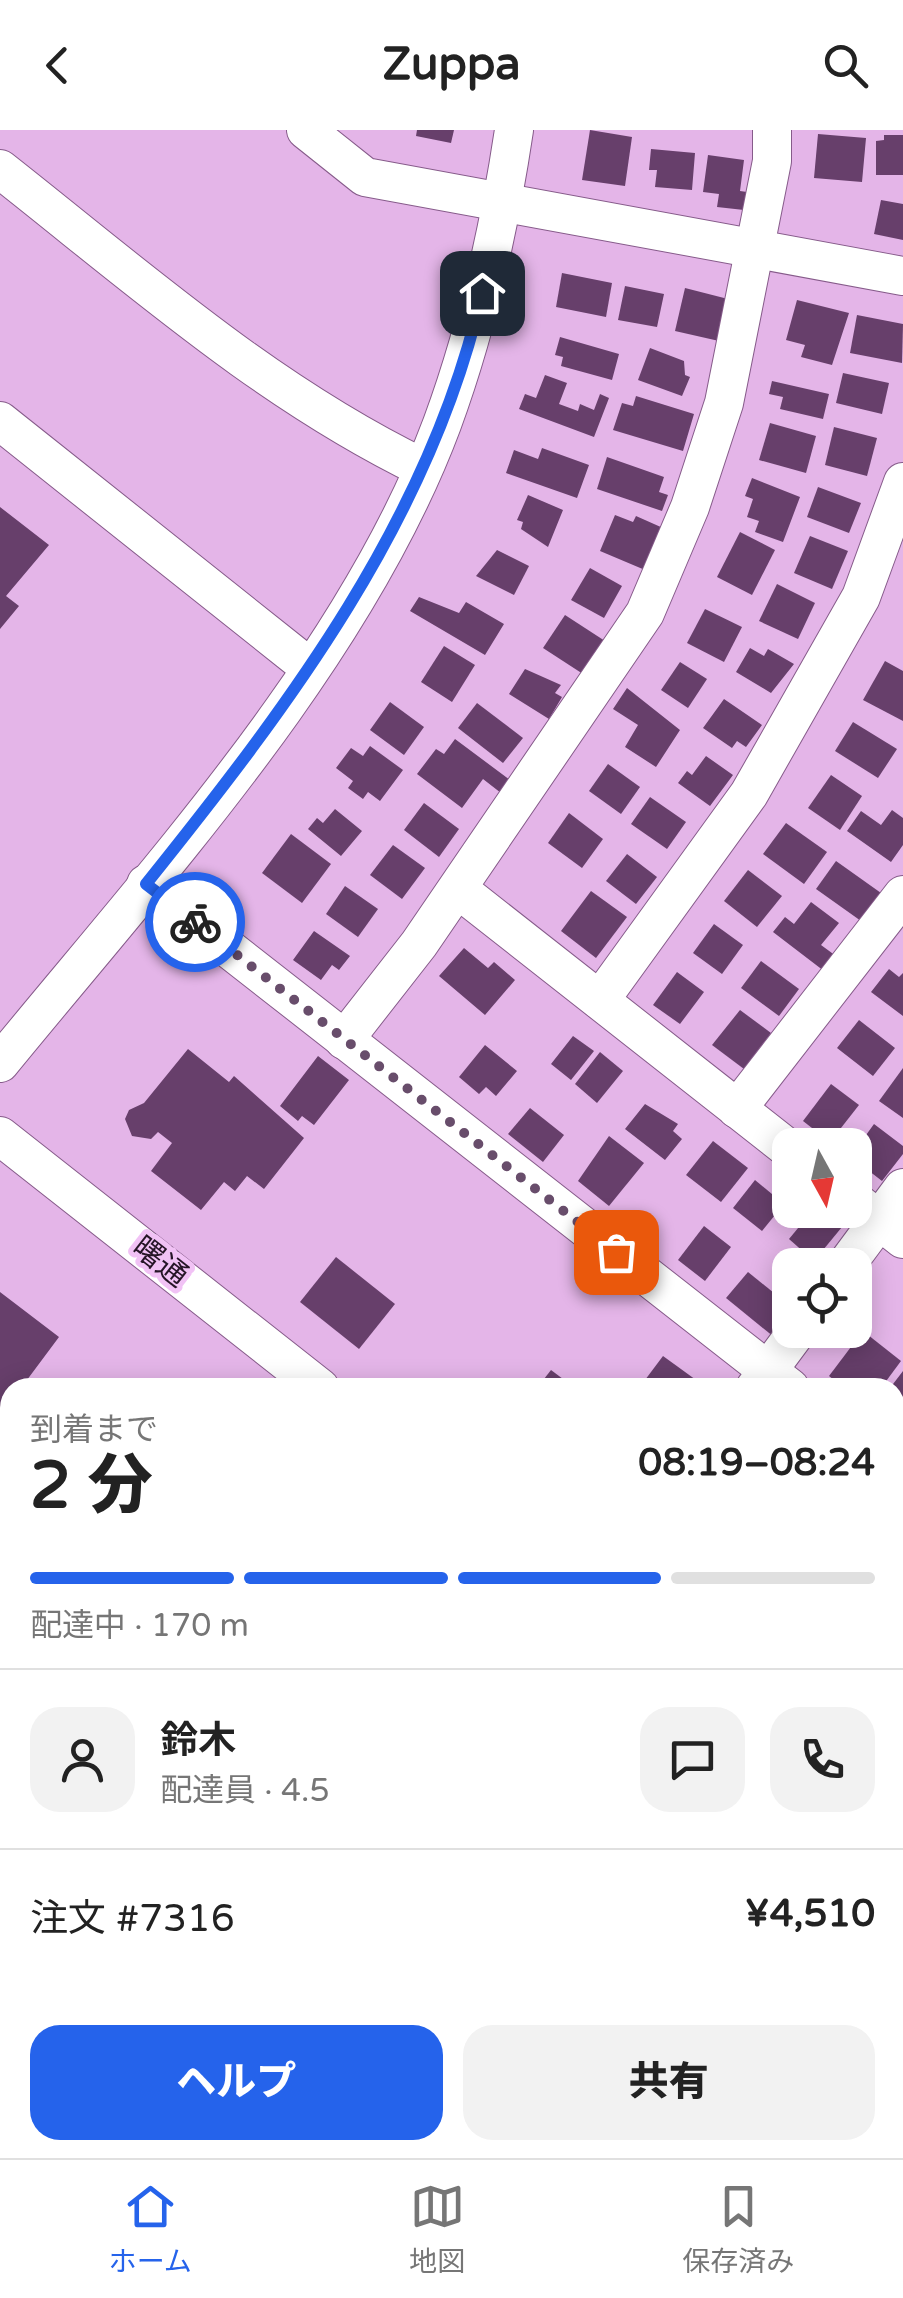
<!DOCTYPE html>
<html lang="ja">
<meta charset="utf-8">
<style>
:root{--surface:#fff;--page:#f2f2f2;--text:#222;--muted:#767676;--line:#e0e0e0;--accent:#2563eb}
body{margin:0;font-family:"Varela Round","Noto Sans JP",sans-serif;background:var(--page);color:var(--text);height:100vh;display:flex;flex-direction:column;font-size:38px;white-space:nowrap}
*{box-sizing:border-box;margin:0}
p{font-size:32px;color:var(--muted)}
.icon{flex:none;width:55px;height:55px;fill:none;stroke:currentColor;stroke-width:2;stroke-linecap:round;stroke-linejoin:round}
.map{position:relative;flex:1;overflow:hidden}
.sheet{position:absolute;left:0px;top:1248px;width:905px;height:782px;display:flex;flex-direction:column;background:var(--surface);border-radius:30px 30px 0 0;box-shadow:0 5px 25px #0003}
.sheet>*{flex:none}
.needle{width:65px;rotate:172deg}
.controls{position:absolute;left:772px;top:998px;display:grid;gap:20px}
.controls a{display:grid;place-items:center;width:100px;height:100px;border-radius:20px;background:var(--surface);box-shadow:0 5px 25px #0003;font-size:50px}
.pin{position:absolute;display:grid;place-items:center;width:85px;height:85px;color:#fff;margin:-42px;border-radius:20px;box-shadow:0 5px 15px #0006}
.courier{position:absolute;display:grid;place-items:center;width:100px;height:100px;margin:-50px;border:8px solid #2563eb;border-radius:50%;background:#fff;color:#222;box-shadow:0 2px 12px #0007}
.head em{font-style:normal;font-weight:800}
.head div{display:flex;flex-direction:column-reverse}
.head{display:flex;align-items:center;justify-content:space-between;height:170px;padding:0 30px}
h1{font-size:65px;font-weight:800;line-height:75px}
.bar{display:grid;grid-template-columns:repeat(4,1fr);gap:15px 10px;align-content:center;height:120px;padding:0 30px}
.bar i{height:12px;border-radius:8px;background:var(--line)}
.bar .selected{background:var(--accent)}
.bar p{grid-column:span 4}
.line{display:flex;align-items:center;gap:25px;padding:0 30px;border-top:2px solid var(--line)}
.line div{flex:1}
.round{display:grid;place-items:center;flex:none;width:105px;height:105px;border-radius:30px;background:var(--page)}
.action{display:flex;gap:20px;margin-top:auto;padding:20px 30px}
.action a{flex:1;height:115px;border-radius:30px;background:var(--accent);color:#fff;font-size:40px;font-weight:800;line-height:115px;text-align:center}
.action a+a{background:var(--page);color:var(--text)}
header{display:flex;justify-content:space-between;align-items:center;height:130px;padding:0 30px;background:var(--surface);font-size:45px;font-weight:800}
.dock{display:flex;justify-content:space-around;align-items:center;height:140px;border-top:2px solid var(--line);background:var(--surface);font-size:28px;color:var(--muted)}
.dock a{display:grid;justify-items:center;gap:5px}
.dock .selected{color:var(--accent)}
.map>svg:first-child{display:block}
</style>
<header><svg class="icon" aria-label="back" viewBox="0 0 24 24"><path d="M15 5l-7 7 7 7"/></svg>Zuppa<svg class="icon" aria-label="search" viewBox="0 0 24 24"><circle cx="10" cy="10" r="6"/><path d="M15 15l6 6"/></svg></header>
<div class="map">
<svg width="903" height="2028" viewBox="0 0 903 2028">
<rect width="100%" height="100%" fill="#e4b5e8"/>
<g fill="#673f6b">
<polygon points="417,0 454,0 451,13 416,6"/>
<polygon points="590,0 632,7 625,56 582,50"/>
<polygon points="818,4 866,8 862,52 814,48"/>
<polygon points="884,5 903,5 903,45 876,45 876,11 884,10"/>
<polygon points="651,19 695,23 692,60 655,57 657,40 649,40"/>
<polygon points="708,25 744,30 740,61 747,62 744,80 717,77 719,64 703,62"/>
<polygon points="881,70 903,74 903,110 874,104"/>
<polygon points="562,143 612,153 606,187 556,177"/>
<polygon points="625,156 664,164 657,197 618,190"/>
<polygon points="685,158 728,169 719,211 675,201"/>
<polygon points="797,170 849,183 832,235 801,227 805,215 786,210"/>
<polygon points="857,185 903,194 902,233 850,223"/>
<polygon points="560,207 619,224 612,250 561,236 563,227 555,225"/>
<polygon points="650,218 684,231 685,245 690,247 682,266 638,250"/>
<polygon points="843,243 889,253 882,284 836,273"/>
<polygon points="545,245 567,253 559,274 578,281 580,274 594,280 600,264 609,268 594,307 519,279 525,264 536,268"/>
<polygon points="772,251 829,264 823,289 780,279 783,267 769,264"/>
<polygon points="636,266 694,284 683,321 613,300 622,273 633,276"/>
<polygon points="770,293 816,306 806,343 759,330"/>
<polygon points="834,297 877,308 867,346 825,335"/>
<polygon points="542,318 589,335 577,368 506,343 514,320 538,329"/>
<polygon points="607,327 664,347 659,362 668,365 662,381 597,359"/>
<polygon points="752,348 800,367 783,412 755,402 759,391 747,387 753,369 745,366"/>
<polygon points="818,357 861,373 849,403 807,387"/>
<polygon points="528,365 563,380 548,417 521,399 523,392 517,390"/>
<polygon points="0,377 49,415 6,466 19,476 0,499"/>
<polygon points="615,385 633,392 636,386 663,398 645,440 600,421"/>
<polygon points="740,402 775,420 752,465 717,447"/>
<polygon points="810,406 848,421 832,459 794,443"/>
<polygon points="497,420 529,436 514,465 476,446"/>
<polygon points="590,438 622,456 604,488 571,470"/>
<polygon points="777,454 815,473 798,509 759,491"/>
<polygon points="419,467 459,483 466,472 504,494 485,525 410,481"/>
<polygon points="705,479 742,497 724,532 687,513"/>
<polygon points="565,485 605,511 583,544 543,518"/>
<polygon points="444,516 475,535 452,572 421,552"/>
<polygon points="750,518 764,526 768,519 794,534 771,563 736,542"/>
<polygon points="885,531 903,541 903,591 863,570"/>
<polygon points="680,532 707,549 688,578 661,560"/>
<polygon points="525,539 561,555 555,563 562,567 549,589 509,564"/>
<polygon points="627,558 680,600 656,637 625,617 638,595 613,579"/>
<polygon points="724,569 762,595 746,617 737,611 732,618 703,598"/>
<polygon points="390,572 424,597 404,625 370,600"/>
<polygon points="477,573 523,608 503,633 458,598"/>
<polygon points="853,592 897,619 878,648 835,621"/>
<polygon points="455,609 510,650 501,663 483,649 462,678 417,644 436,619 444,624"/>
<polygon points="370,616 403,640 380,671 368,662 363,669 348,658 353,651 336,638 351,618 363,626"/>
<polygon points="706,626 733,645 710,676 678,653 687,641 692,645"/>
<polygon points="608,634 640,657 621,684 589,661"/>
<polygon points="831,645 862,666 840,700 808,678"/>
<polygon points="650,667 686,692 667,719 631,694"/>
<polygon points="424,673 459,699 439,727 404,700"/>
<polygon points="335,679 362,701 341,726 308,699 317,688 323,693"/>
<polygon points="892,680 903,688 903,715 891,732 847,701 861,681 881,695"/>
<polygon points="569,683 603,709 582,738 548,713"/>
<polygon points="786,693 827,722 804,754 763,724"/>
<polygon points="291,704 331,734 302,773 262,743"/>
<polygon points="393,715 425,738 402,769 370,745"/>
<polygon points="627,724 657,747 636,774 606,751"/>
<polygon points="836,731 881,763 861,791 816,759"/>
<polygon points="748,740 782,766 757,797 724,771"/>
<polygon points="345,756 378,779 358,807 326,784"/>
<polygon points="591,761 627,787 596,828 561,801"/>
<polygon points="811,772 839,793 821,815 836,826 824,841 773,802 785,787 794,794"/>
<polygon points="714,794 743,815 722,844 693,823"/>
<polygon points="314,801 350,826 339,840 332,835 321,850 293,830"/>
<polygon points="464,818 488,838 494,832 515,850 485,885 439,846"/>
<polygon points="761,831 799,859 779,886 741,858"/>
<polygon points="889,839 899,847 903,843 903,886 871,862"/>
<polygon points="677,842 704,862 680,894 653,875"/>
<polygon points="740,880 771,903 744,939 712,915"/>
<polygon points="859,890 895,918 873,946 837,918"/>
<polygon points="573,906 594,921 571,950 551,934"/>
<polygon points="485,915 517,941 496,966 486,957 479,964 459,947"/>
<polygon points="188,919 229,952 234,946 304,1008 264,1059 247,1046 235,1061 224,1052 201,1080 151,1041 172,1013 158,1002 151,1009 132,1006 125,989 129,980 144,973"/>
<polygon points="600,922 623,941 597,973 575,954"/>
<polygon points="318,926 349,950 314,995 302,986 298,991 280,976"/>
<polygon points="903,938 903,988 879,971"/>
<polygon points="831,954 859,975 830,1012 803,991"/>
<polygon points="645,974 678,994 673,1001 682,1009 665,1030 625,999"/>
<polygon points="530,978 564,1005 543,1032 508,1004"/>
<polygon points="874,994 903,1016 903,1024 882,1051 855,1030 855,1015 837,1015 847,1002 861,1012"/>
<polygon points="609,1006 644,1033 609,1076 578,1051"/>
<polygon points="713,1011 748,1038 721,1072 686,1045"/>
<polygon points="755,1050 784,1074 762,1101 733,1078"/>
<polygon points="813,1080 821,1080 842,1097 814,1131 789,1109"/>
<polygon points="704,1096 731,1117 705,1151 678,1130"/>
<polygon points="336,1127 395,1174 359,1219 300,1172"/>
<polygon points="748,1142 790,1176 790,1187 774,1207 726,1168"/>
<polygon points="0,1162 59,1207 21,1258 10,1258 10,1272 0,1285"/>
<polygon points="863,1201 901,1231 881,1258 844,1258 829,1246"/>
<polygon points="663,1226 703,1255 701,1258 639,1258"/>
<polygon points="551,1240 575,1258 537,1258"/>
<polygon points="903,1241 903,1308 895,1301 895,1258 890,1258"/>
<polygon points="0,1553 10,1576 10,1761 0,1766"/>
<polygon points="10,1854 10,1900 0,1904 0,1858"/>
<polygon points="10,1955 10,2020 90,2020 84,2028 0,2028 0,1968"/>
<polygon points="895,1972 903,1978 903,2018 895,2012"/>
<polygon points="540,2020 583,2020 577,2028 551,2028"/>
<polygon points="596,2020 621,2020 632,2028 590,2028"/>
</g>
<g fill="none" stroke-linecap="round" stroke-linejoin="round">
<g stroke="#865b8a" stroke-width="40">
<g id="minor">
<polyline points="306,0 365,47 903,146"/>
<path d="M0 39C136 146 266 262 423 338"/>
<polyline points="0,291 309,537"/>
<polyline points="146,754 790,1258"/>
<polyline points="458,759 790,1020"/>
<polyline points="600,870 749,664 861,467 903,352"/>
<polyline points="344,910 419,814 645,483 690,377 724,273 772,31 772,0"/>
<path d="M0 933C156 742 355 527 442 294 477 199 499 100 514 0"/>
<polyline points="737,979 903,765"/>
<polyline points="0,1006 320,1258"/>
<polyline points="855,1071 903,1109"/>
<polyline points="846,1135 903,1058"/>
<polyline points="755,1258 798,1200"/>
<polyline points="895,1342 903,1349"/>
<polyline points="895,1709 903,1716"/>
<polyline points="492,2020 503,2028"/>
<polyline points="810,2020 820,2028"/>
<polyline points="190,2028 196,2020"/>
<polyline points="449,2028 454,2020"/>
</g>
</g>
<use href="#minor" stroke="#fff" stroke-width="38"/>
</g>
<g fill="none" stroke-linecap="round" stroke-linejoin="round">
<polyline stroke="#684d6b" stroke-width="10" stroke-dasharray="0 18" points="195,792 616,1122"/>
<path stroke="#2563eb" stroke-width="12" d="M195 792 146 754C288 577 431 389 482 163"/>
</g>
<g text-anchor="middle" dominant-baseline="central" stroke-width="10" stroke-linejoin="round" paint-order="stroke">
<g font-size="30" fill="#261527" stroke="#f1c2f5">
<text transform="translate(160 1132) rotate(38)">曙通</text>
</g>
</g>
</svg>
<div class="controls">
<a><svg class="needle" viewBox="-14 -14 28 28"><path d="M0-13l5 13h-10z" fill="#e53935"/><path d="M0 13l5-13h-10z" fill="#767676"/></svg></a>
<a><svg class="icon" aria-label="locate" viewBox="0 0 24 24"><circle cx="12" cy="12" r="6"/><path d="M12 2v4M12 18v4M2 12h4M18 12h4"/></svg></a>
</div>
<div class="pin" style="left:616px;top:1122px;background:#ea580c"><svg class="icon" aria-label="bag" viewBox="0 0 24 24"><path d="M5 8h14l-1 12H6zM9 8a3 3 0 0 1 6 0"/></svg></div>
<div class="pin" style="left:482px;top:163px;background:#1f2937"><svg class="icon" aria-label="home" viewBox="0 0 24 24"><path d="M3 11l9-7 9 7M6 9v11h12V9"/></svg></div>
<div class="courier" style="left:195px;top:792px"><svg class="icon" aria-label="bike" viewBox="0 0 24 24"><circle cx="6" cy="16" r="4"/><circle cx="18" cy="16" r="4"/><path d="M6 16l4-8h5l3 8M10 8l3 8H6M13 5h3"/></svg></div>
<section class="sheet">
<div class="head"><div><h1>2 分</h1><p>到着まで</p></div><em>08:19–08:24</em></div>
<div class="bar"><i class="selected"></i><i class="selected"></i><i class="selected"></i><i></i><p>配達中 · 170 m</p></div>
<div class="line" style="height:180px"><a class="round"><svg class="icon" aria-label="person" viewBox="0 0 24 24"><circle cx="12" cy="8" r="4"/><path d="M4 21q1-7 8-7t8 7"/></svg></a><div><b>鈴木</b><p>配達員 · 4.5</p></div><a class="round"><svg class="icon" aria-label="chat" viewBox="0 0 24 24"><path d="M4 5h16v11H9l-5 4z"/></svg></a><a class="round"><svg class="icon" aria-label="phone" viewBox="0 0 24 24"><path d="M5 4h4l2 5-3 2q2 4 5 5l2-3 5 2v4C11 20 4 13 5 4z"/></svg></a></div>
<div class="line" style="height:130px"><div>注文 #7316</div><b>¥4,510</b></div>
<div class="action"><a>ヘルプ</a><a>共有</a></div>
</section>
</div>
<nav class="dock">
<a class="selected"><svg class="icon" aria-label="home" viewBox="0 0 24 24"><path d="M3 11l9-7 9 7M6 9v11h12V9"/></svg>ホーム</a>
<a><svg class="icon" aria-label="map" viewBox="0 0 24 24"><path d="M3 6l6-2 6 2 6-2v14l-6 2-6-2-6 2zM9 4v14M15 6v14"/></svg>地図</a>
<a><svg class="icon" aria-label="saved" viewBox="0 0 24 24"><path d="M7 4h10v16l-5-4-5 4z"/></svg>保存済み</a>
</nav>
